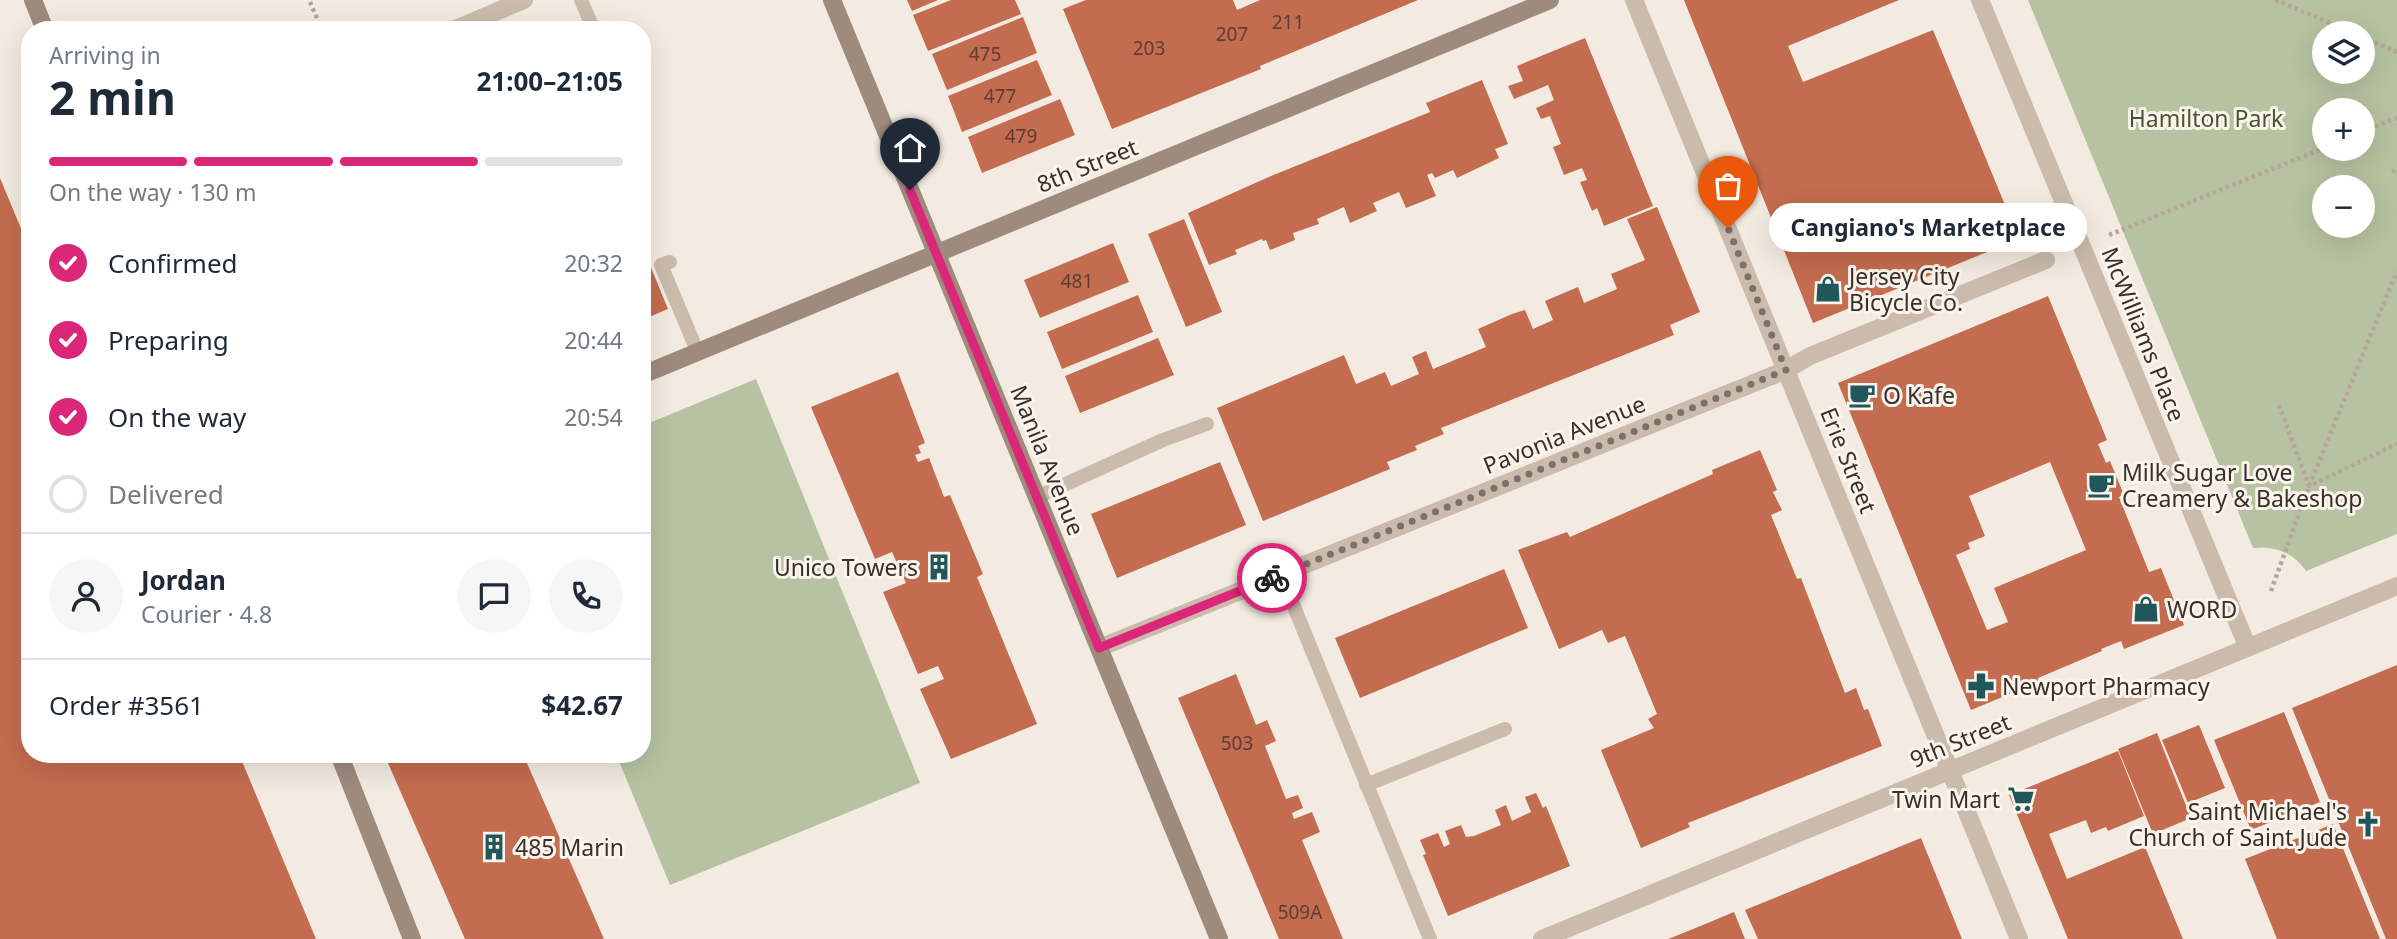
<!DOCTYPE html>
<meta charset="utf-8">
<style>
:root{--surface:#fff;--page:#f6f6f7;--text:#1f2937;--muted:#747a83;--line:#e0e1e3;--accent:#db2777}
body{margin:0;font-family:"Noto Sans",sans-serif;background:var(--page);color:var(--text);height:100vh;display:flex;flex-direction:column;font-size:26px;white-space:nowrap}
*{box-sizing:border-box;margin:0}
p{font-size:23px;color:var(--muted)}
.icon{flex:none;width:38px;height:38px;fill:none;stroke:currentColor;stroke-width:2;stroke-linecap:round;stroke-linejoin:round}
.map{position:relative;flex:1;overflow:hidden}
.sheet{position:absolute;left:21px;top:21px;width:630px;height:742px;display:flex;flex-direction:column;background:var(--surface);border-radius:28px;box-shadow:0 7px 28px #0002}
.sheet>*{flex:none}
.fabs{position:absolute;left:2312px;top:21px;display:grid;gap:14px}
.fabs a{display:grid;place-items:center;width:63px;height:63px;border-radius:50%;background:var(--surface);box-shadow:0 7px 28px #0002;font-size:35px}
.pin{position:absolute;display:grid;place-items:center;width:60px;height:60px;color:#fff;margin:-72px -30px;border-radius:50% 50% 50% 0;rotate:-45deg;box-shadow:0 0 7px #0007}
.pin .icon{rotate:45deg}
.courier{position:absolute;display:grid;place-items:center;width:70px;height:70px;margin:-35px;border:5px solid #db2777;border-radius:50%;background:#fff;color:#222;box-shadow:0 2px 9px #0007}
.bubble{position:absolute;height:49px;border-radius:24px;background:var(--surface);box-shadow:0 7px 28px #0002;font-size:23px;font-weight:700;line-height:49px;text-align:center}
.overview em{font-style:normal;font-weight:700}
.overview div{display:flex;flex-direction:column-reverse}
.overview{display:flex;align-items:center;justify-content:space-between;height:119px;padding:0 28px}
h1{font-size:46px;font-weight:700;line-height:52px}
.bar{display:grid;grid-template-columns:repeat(4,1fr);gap:10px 7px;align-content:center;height:84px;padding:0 28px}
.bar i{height:9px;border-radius:5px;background:var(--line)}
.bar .current{background:var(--accent)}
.bar p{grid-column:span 4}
.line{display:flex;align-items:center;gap:18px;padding:0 28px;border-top:2px solid var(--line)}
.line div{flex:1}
.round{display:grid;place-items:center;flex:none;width:74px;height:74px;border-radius:37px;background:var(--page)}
ol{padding:0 28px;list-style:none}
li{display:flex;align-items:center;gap:21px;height:77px}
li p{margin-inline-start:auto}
li .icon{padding:7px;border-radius:50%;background:var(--accent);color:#fff;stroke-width:4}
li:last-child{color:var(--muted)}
li i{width:38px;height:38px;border:4px solid var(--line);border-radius:50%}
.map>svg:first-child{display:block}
</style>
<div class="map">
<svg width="2397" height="939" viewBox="0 0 2397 939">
<rect width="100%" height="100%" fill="#f3ebe1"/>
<g fill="#b6c2a1" fill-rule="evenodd">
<path d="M2028 0H2397V534L2306 571C2294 553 2275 545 2253 548ZM2362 33V72H2324V33ZM2324 110H2362V149H2324ZM2362 187V226H2324V187Z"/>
<polygon points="756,379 920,783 670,885 616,754 642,754 642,426"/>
</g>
<g fill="#c36c4f" fill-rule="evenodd">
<polygon points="907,0 938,0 912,11"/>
<polygon points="951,0 1015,0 1021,14 928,51 913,15"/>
<polygon points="1086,0 1233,0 1237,10 1260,0 1418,0 1260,66 1261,69 1112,129 1063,9"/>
<polygon points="1684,0 1899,0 1788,46 1803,82 1933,30 2019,239 1813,323"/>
<polygon points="1023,17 1037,53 947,90 932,54"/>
<polygon points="1585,38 1653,206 1604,226 1597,208 1592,211 1580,182 1587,180 1582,168 1564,175 1553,147 1561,144 1550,116 1541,119 1536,108 1554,100 1548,85 1514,99 1508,86 1523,81 1517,66"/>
<polygon points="1037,60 1052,95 962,132 948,96"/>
<polygon points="1482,80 1508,144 1495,149 1499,158 1457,178 1453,170 1435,178 1432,173 1427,175 1436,196 1406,208 1399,192 1373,203 1377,211 1350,223 1344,207 1317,219 1319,224 1293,233 1295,240 1270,250 1266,240 1263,241 1262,239 1235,250 1237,254 1209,265 1188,213 1271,176 1430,112 1426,103"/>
<polygon points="1060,99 1075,135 982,173 968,137"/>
<polygon points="0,178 30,250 30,754 239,754 316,939 0,939"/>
<polygon points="1657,207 1700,312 1670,325 1674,335 1441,428 1444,434 1415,446 1417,450 1387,462 1390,469 1263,521 1217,408 1344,355 1356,384 1385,372 1391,386 1419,374 1412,357 1426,351 1433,369 1486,347 1478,329 1512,314 1525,310 1533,329 1553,320 1545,301 1578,287 1584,303 1617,289 1611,274 1645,260 1627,219"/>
<polygon points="1184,219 1222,312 1186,327 1148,234"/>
<polygon points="1113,243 1129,282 1040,318 1024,280"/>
<polygon points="645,253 668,309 642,320 642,254"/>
<polygon points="1138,295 1153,332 1062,369 1047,332"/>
<path d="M2048 296 2107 440 2098 444 2106 463 2110 461 2124 495 2119 497 2149 572 2161 568 2184 625 2124 649 2121 641 2101 649 2102 651 2038 678 2039 682 1971 710 1838 383ZM2050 462 2086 550 1994 588 2008 622 1987 630 1956 555 1970 549 1968 543 1985 536 1969 496Z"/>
<polygon points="1158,338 1174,375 1080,413 1065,376"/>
<polygon points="898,372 925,443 918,446 921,453 915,455 918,462 929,458 944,497 950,495 983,574 977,577 1037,724 951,759 920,689 944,679 938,666 918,674 883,592 906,583 892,552 875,559 811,407"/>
<polygon points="1760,450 1777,490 1773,492 1782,510 1771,515 1797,579 1801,578 1845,693 1856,688 1864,710 1868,709 1882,746 1688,823 1690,827 1641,848 1601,750 1654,728 1648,719 1657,714 1625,636 1608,643 1602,630 1559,649 1518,550 1567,532 1570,537 1713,474 1712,470"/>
<polygon points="1220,462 1246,525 1117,578 1091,514"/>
<polygon points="1504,569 1528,628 1360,698 1335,638"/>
<polygon points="2397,665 2397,939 2386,939 2292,708"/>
<polygon points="1236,674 1256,725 1267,720 1276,741 1265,746 1286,799 1298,795 1303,808 1292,813 1294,819 1312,812 1320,832 1302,840 1343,939 1279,939 1178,698"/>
<polygon points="2284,712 2320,802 2251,830 2214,740"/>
<polygon points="2199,725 2225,788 2188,803 2162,740"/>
<polygon points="2157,733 2191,818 2153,834 2118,749"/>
<polygon points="2118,751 2144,816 2108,831 2106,827 2091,833 2086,820 2049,834 2067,879 2145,847 2183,939 2068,939 2009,795"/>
<polygon points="384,754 523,754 604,939 465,939"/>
<polygon points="1536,793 1543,808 1546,806 1570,866 1448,916 1423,855 1426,854 1420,840 1438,833 1444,847 1450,844 1445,831 1461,825 1466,837 1474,836 1501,825 1495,810 1506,805 1512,821 1531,812 1525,797"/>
<polygon points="2333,824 2380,939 2277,939 2245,859"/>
<polygon points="1921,838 1962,939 1758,939 1745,910"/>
<polygon points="1734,912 1745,939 1668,939 1698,927"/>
</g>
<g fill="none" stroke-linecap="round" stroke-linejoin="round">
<g stroke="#b7a597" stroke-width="4.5" stroke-dasharray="3.5 3.5" stroke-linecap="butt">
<polyline points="2275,0 2354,33"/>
<polyline points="310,2 322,30"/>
<polyline points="2362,37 2397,52"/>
<polyline points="2362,132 2397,118"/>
<polyline points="2392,172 2397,169"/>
<polyline points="2109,235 2324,148"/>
<polyline points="2279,405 2309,486 2397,444"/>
<polyline points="2271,591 2309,486 2397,271"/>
</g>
<g stroke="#cbbbac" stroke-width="14">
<polyline points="581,0 594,30"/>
<polyline points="670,262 661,265 698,353"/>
<polyline points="1037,497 1163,440 1207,424"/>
<polyline points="1281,575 1430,939"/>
<polyline points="1366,785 1505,729"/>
</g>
<g stroke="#cbbbac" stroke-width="18">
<polyline points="1634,0 2019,939"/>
<polyline points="1980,0 2248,648"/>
<polyline points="453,30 524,0"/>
<polyline points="1099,648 1749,385 1786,370 1810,356 2046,260"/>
<polyline points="1542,939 2397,586"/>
</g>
<g stroke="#9f8a7e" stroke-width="18">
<polyline points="33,0 45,30"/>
<polyline points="832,0 1219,939"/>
<polyline points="642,375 1550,0"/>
<polyline points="339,754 412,939"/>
</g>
</g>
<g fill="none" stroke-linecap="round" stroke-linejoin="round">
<polyline stroke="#7b716b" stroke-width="7" stroke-dasharray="0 12.6" points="1272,578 1786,370 1728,228"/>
<polyline stroke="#db2777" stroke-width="9" points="910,190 1099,648 1272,578"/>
</g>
<defs>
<g id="shop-bare" transform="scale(2.1)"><path d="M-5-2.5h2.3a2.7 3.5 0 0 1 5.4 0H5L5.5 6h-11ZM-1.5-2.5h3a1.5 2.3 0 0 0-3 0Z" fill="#21565a" stroke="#faf4ed" stroke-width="2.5" paint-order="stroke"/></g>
<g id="cafe-bare" transform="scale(2.1)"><path d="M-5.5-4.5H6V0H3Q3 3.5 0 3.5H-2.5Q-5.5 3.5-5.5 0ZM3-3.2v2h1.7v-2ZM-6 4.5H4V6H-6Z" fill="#21565a" stroke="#faf4ed" stroke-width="2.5" paint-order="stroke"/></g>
<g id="building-bare" transform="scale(2.1)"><path d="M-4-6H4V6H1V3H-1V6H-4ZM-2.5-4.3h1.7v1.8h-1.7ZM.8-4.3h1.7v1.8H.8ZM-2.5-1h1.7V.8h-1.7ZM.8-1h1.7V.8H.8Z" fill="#21565a" stroke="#faf4ed" stroke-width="2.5" paint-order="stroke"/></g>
<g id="pharmacy-bare" transform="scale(2.1)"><path d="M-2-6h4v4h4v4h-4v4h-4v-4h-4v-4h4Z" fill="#21565a" stroke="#faf4ed" stroke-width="2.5" paint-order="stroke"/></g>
<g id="supermarket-bare" transform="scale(2.1)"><path d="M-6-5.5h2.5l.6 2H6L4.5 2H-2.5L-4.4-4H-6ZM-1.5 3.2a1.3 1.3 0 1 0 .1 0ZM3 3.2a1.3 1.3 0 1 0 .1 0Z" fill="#21565a" stroke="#faf4ed" stroke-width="2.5" paint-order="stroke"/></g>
<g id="church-bare" transform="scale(2.1)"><path d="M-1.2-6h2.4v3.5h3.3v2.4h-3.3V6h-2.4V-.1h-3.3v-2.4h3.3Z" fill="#21565a" stroke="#faf4ed" stroke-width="2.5" paint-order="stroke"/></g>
</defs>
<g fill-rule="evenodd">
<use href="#shop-bare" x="1828" y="289"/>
<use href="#cafe-bare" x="1862" y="395"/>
<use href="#cafe-bare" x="2101" y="485"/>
<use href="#building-bare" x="939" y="567"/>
<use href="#shop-bare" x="2146" y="609"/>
<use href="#pharmacy-bare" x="1981" y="686"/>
<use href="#supermarket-bare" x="2021" y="799"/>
<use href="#church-bare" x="2368" y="824"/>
<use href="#building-bare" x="494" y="847"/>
</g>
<g text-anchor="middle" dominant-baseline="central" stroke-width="6" stroke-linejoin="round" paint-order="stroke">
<g font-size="19" fill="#5c3f34">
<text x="1288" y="22">211</text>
<text x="1232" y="34">207</text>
<text x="1149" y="48">203</text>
<text x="985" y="54">475</text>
<text x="1000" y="96">477</text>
<text x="1021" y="136">479</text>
<text x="1077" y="281">481</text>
<text x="1237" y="743">503</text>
<text x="1300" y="912">509A</text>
</g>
<g font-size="23" fill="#48572f" stroke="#faf4ed">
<text x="2206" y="118">Hamilton Park</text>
</g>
<g font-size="23" fill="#3a302b" stroke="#faf4ed">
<text transform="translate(1087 165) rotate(-22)">8th Street</text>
<text transform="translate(2144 334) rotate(68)">McWilliams Place</text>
<text transform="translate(1564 434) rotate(-22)">Pavonia Avenue</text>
<text transform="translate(1048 460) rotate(68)">Manila Avenue</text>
<text transform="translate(1849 460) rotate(68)">Erie Street</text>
<text transform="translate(1960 740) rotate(-22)">9th Street</text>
</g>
<g font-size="23" fill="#3a302b" stroke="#faf4ed" text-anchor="start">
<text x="1849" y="276">Jersey City<tspan x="1849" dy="26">Bicycle Co.</tspan></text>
<text x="1883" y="395">O Kafe</text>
<text x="2122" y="472">Milk Sugar Love<tspan x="2122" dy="26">Creamery &amp; Bakeshop</tspan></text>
<text x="918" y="567" text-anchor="end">Unico Towers</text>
<text x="2167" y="609">WORD</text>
<text x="2002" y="686">Newport Pharmacy</text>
<text x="2000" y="799" text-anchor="end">Twin Mart</text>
<text x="2347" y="811" text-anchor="end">Saint Michael's<tspan x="2347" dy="26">Church of Saint Jude</tspan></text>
<text x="515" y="847">485 Marin</text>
</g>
</g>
</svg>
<div class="fabs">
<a><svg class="icon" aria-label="layers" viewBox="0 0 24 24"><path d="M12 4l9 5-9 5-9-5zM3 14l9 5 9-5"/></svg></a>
<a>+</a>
<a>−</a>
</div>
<div class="pin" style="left:1728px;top:228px;background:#ea580c"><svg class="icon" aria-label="bag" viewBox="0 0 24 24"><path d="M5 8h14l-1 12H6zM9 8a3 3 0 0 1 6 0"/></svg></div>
<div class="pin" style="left:910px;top:190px;background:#1f2937"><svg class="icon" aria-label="home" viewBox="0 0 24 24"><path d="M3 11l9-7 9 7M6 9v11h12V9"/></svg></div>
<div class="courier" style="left:1272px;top:578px"><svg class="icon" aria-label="bike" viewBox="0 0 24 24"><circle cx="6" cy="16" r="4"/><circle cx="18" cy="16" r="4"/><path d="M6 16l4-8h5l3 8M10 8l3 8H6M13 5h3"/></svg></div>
<div class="bubble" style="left:1769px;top:203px;width:318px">Cangiano's Marketplace</div>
<section class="sheet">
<div class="overview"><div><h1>2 min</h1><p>Arriving in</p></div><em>21:00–21:05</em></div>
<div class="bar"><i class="current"></i><i class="current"></i><i class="current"></i><i></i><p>On the way · 130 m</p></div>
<ol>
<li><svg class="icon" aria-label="check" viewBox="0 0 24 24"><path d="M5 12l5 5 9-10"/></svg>Confirmed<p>20:32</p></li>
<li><svg class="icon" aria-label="check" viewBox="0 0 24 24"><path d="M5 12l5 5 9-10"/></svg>Preparing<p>20:44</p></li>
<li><svg class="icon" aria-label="check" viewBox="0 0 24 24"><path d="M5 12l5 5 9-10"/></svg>On the way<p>20:54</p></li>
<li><i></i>Delivered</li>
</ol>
<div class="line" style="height:126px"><a class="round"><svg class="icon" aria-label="person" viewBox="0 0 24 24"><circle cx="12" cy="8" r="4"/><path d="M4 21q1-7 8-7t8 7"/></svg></a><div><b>Jordan</b><p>Courier · 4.8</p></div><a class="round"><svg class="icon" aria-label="chat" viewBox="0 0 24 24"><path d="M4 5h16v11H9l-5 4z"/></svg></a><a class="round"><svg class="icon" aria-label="phone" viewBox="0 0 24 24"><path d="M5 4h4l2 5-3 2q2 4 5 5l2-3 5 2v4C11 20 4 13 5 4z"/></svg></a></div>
<div class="line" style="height:91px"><div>Order #3561</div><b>$42.67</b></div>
</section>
</div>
